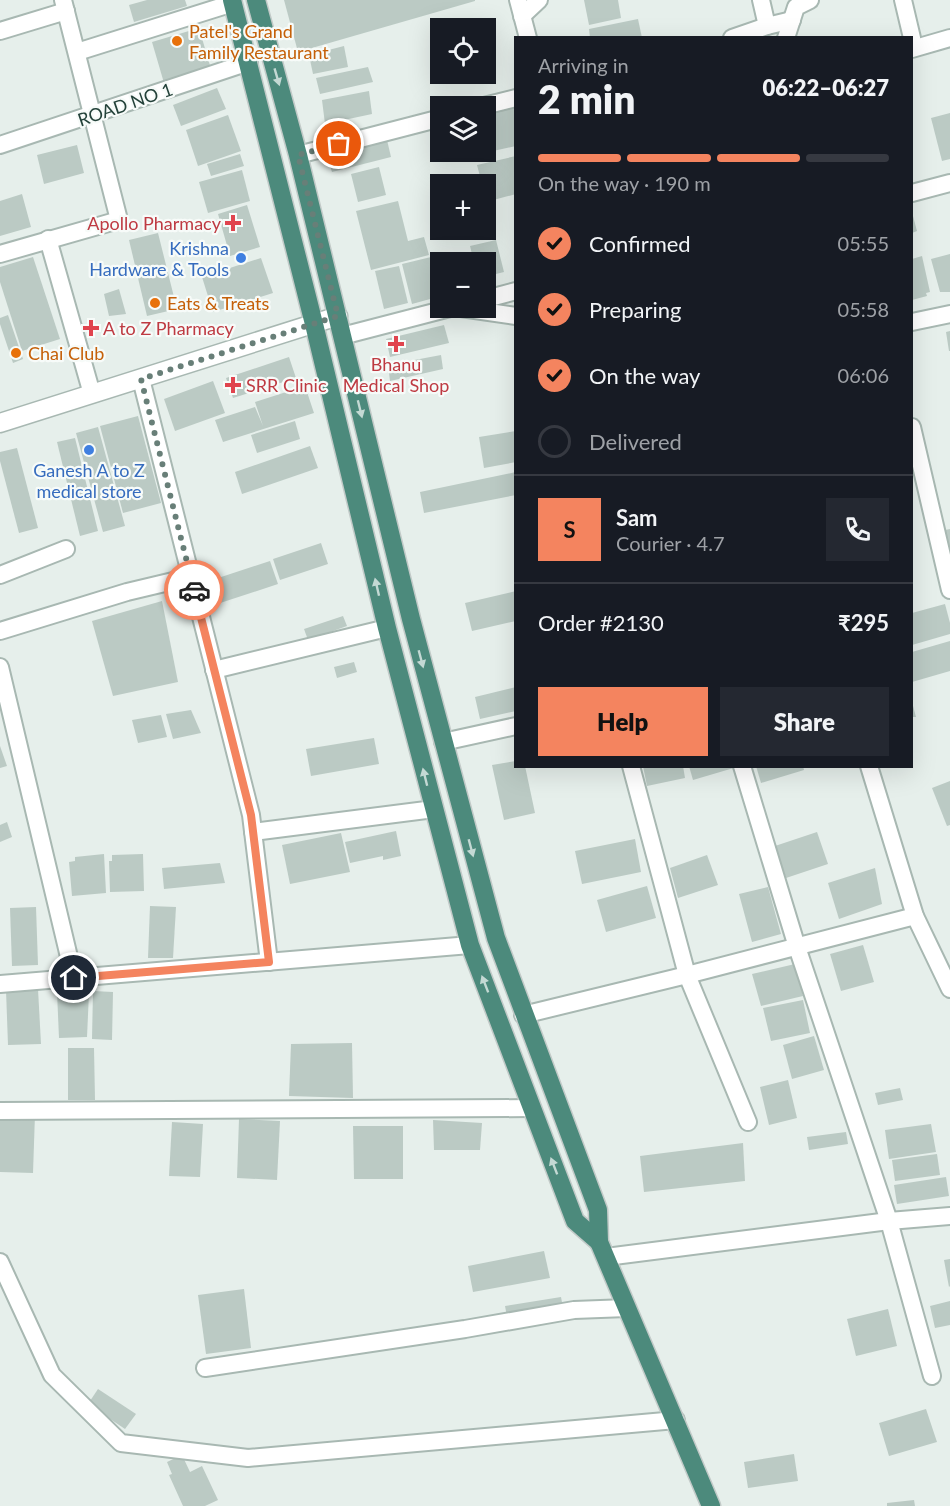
<!DOCTYPE html>
<meta charset="utf-8">
<style>
:root{--surface:#171b24;--page:#242831;--text:#f1f3f6;--muted:#9ea1a6;--line:#363941;--accent:#f4845f}
body{margin:0;font-family:Lato,sans-serif;background:var(--page);color:var(--text);height:100vh;display:flex;flex-direction:column;font-size:22px;white-space:nowrap}
*{box-sizing:border-box;margin:0}
p{font-size:20px;color:var(--muted)}
.icon{flex:none;width:33px;height:33px;fill:none;stroke:currentColor;stroke-width:2;stroke-linecap:round;stroke-linejoin:round}
.map{position:relative;flex:1;overflow:hidden}
.details{position:absolute;left:514px;top:36px;width:399px;height:732px;display:flex;flex-direction:column;background:var(--surface);border-radius:0px;box-shadow:0 6px 24px #0002}
.details>*{flex:none}
.buttons{position:absolute;left:430px;top:18px;display:grid;gap:12px}
.buttons a{display:grid;place-items:center;width:66px;height:66px;border-radius:0px;background:var(--surface);box-shadow:0 6px 24px #0002;font-size:30px}
.pin{position:absolute;display:grid;place-items:center;width:51px;height:51px;color:#fff;margin:-26px;border:3px solid #fff;border-radius:50%;box-shadow:0 2px 6px #0007}
.courier{position:absolute;display:grid;place-items:center;width:60px;height:60px;margin:-30px;border:4px solid #f4845f;border-radius:50%;background:#fff;color:#222;box-shadow:0 2px 8px #0007}
.head em{font-style:normal;font-weight:800}
.head div{display:flex;flex-direction:column-reverse}
.head{display:flex;align-items:center;justify-content:space-between;height:102px;padding:0 24px}
h1{font-size:39px;font-weight:800;line-height:45px}
.bar{display:grid;grid-template-columns:repeat(4,1fr);gap:9px 6px;align-content:center;height:72px;padding:0 24px}
.bar i{height:8px;border-radius:4px;background:var(--line)}
.bar .on{background:var(--accent)}
.bar p{grid-column:span 4}
.line{display:flex;align-items:center;gap:15px;padding:0 24px;border-top:2px solid var(--line)}
.line div{flex:1}
.round{display:grid;place-items:center;flex:none;width:63px;height:63px;border-radius:0px;background:var(--page)}
ol{padding:0 24px;list-style:none}
li{display:flex;align-items:center;gap:18px;height:66px}
li p{margin-inline-start:auto}
li .icon{padding:6px;border-radius:50%;background:var(--accent);color:#111;stroke-width:4}
li:last-child{color:var(--muted)}
li i{width:33px;height:33px;border:3px solid var(--line);border-radius:50%}
.cta{display:flex;gap:12px;margin-top:auto;padding:12px 24px}
.cta a{flex:1;height:69px;border-radius:0px;background:var(--accent);color:#111;font-size:24px;font-weight:800;line-height:69px;text-align:center}
.cta a+a{background:var(--page);color:var(--text)}
.map>svg:first-child{display:block}
</style>
<div class="map">
<svg width="950" height="1506" viewBox="0 0 950 1506">
<rect width="100%" height="100%" fill="#e6efeb"/>
<g fill="#bbcac4">
<polygon points="147,0 185,0 187,6 134,22 129,5"/>
<polygon points="284,0 475,0 475,1 298,52"/>
<polygon points="584,0 618,0 621,18 589,25"/>
<polygon points="638,19 642,38 590,38 589,29"/>
<polygon points="199,28 211,69 164,83 152,42"/>
<polygon points="344,46 348,67 313,74 309,55"/>
<polygon points="368,67 373,82 320,94 316,78"/>
<polygon points="217,88 226,109 181,126 173,105"/>
<polygon points="369,91 372,114 325,124 322,100"/>
<polygon points="516,105 516,146 475,155 474,152 486,152 486,112"/>
<polygon points="950,113 950,159 942,161 931,118"/>
<polygon points="228,115 241,151 198,166 186,130"/>
<polygon points="387,140 391,157 332,172 326,154"/>
<polygon points="77,145 84,173 44,184 37,155"/>
<polygon points="240,154 244,166 211,176 207,164"/>
<polygon points="516,156 516,194 486,202 486,184 482,184 477,165"/>
<polygon points="379,167 386,195 358,202 351,174"/>
<polygon points="242,170 250,201 208,213 199,182"/>
<polygon points="441,190 441,215 440,215 434,192"/>
<polygon points="22,194 31,227 0,236 0,201"/>
<polygon points="398,201 408,241 424,237 429,255 371,270 356,211"/>
<polygon points="247,205 260,247 230,256 218,214"/>
<polygon points="913,216 917,231 912,233 912,217"/>
<polygon points="158,233 177,309 147,316 129,240"/>
<polygon points="496,240 504,272 492,275 493,278 486,280 486,262 474,262 470,246"/>
<polygon points="950,254 950,292 940,292 931,259"/>
<polygon points="922,256 930,292 926,293 927,296 912,300 912,259"/>
<polygon points="33,257 60,339 22,351 0,282 0,267"/>
<polygon points="431,257 441,296 412,304 402,264"/>
<polygon points="261,258 273,293 213,312 202,277"/>
<polygon points="399,266 408,303 384,309 375,271"/>
<polygon points="119,289 126,314 109,316 104,294"/>
<polygon points="8,315 23,359 13,363 0,324 0,318"/>
<polygon points="444,325 449,343 390,357 386,339"/>
<polygon points="950,331 950,351 949,351 946,332"/>
<polygon points="441,355 443,369 390,381 388,365"/>
<polygon points="289,357 296,378 233,398 226,378"/>
<polygon points="213,381 225,413 175,431 164,399"/>
<polygon points="305,386 314,413 223,442 215,420 255,407 263,426 255,402"/>
<polygon points="138,416 161,503 123,513 100,426"/>
<polygon points="295,421 300,439 257,453 251,435"/>
<polygon points="98,427 125,526 103,532 76,433"/>
<polygon points="516,431 516,462 484,468 479,437"/>
<polygon points="75,438 98,531 80,536 57,442"/>
<polygon points="310,446 318,468 242,494 235,472"/>
<polygon points="17,448 38,528 19,533 0,461 0,452"/>
<polygon points="516,472 516,495 424,513 420,492"/>
<polygon points="950,529 950,546 949,546 945,530"/>
<polygon points="321,543 328,564 280,580 273,559"/>
<polygon points="270,561 278,584 214,605 206,582"/>
<polygon points="516,591 516,621 472,631 465,603"/>
<polygon points="162,601 178,682 113,696 92,621"/>
<polygon points="945,604 950,623 950,634 912,645 912,613"/>
<polygon points="343,616 347,626 308,640 304,629"/>
<polygon points="950,641 950,671 912,682 912,652"/>
<polygon points="354,662 357,672 337,678 334,667"/>
<polygon points="516,687 516,711 480,719 475,697"/>
<polygon points="912,702 916,717 912,717"/>
<polygon points="191,710 201,733 173,739 166,714"/>
<polygon points="161,715 167,737 138,743 132,720"/>
<polygon points="374,738 379,764 311,776 306,749"/>
<polygon points="0,746 7,766 0,768"/>
<polygon points="516,761 516,766 525,766 535,813 504,820 492,765"/>
<polygon points="643,766 683,766 685,778 647,786"/>
<polygon points="689,766 737,766 737,767 693,780"/>
<polygon points="756,766 803,766 804,770 761,783"/>
<polygon points="950,781 950,825 947,826 932,788"/>
<polygon points="7,822 12,837 0,842 0,825"/>
<polygon points="396,831 401,856 383,860 383,856 350,863 345,842"/>
<polygon points="817,832 828,864 786,878 775,846"/>
<polygon points="341,833 350,872 290,884 282,845"/>
<polygon points="635,839 641,872 582,884 575,851"/>
<polygon points="104,854 106,893 72,896 69,862 75,861 75,857"/>
<polygon points="143,854 144,891 110,892 109,861 112,861 112,855"/>
<polygon points="707,855 718,885 678,898 670,868"/>
<polygon points="220,863 225,883 164,889 162,868"/>
<polygon points="875,868 882,904 839,919 828,883"/>
<polygon points="647,886 656,918 606,932 597,900"/>
<polygon points="768,887 781,934 752,942 739,894"/>
<polygon points="150,906 176,907 173,958 148,958"/>
<polygon points="36,907 38,965 12,966 10,908"/>
<polygon points="863,945 874,982 841,991 830,954"/>
<polygon points="795,964 803,996 761,1006 752,974"/>
<polygon points="38,989 41,1044 8,1045 6,990"/>
<polygon points="93,991 113,992 112,1040 92,1039"/>
<polygon points="57,992 89,993 87,1037 59,1038"/>
<polygon points="803,1000 810,1033 771,1041 763,1008"/>
<polygon points="814,1036 824,1070 792,1079 783,1045"/>
<polygon points="352,1043 353,1098 289,1096 291,1044"/>
<polygon points="68,1048 94,1048 95,1100 68,1100"/>
<polygon points="788,1080 797,1118 769,1125 760,1087"/>
<polygon points="900,1088 903,1100 878,1105 875,1093"/>
<polygon points="0,1113 35,1114 33,1173 0,1172"/>
<polygon points="239,1119 280,1121 277,1180 237,1178"/>
<polygon points="433,1120 482,1123 480,1150 434,1150"/>
<polygon points="172,1122 203,1124 200,1177 169,1176"/>
<polygon points="931,1124 936,1152 889,1159 885,1130"/>
<polygon points="353,1126 403,1126 403,1179 354,1179"/>
<polygon points="846,1132 848,1144 809,1150 807,1137"/>
<polygon points="743,1143 745,1181 644,1192 640,1156"/>
<polygon points="937,1154 940,1175 895,1181 892,1160"/>
<polygon points="946,1177 949,1196 897,1204 894,1185"/>
<polygon points="544,1251 550,1278 473,1292 468,1266"/>
<polygon points="950,1259 950,1286 949,1287 944,1260"/>
<polygon points="244,1289 251,1348 206,1354 198,1295"/>
<polygon points="561,1297 563,1308 507,1317 505,1306"/>
<polygon points="950,1301 950,1325 935,1328 930,1306"/>
<polygon points="888,1309 897,1346 856,1356 847,1319"/>
<polygon points="98,1389 136,1414 125,1429 88,1404"/>
<polygon points="926,1409 937,1442 889,1456 879,1423"/>
<polygon points="794,1454 798,1481 748,1488 744,1462"/>
<polygon points="182,1455 190,1472 202,1466 218,1500 205,1506 183,1506 169,1475 172,1474 167,1462"/>
<polygon points="914,1500 915,1506 887,1506 887,1503"/>
</g>
<g fill="none" stroke-linecap="round" stroke-linejoin="round">
<g stroke="#a8b8b2" stroke-width="20">
<g id="minor">
<polyline points="518,0 528,38"/>
<polyline points="761,0 767,26"/>
<polyline points="903,0 912,38"/>
<polyline points="522,16 539,0"/>
<polyline points="0,31 66,11"/>
<polyline points="732,38 767,26 792,20"/>
<polyline points="786,38 796,7 810,0"/>
<polyline points="912,49 950,38"/>
<polyline points="77,52 233,3"/>
<polyline points="484,106 516,98"/>
<polyline points="0,145 249,62"/>
<polyline points="298,155 441,118"/>
<polyline points="912,193 950,183"/>
<polyline points="48,239 92,394"/>
<polyline points="0,254 119,220 63,0"/>
<polyline points="486,299 516,291"/>
<polyline points="461,308 516,316"/>
<polyline points="912,322 950,314"/>
<polyline points="342,336 450,308"/>
<polyline points="141,379 251,815 269,962"/>
<polyline points="912,427 950,590"/>
<polyline points="0,575 66,549"/>
<polyline points="0,631 127,592 190,577"/>
<polyline points="0,667 74,978"/>
<polyline points="214,670 387,628"/>
<polyline points="443,742 516,726"/>
<polyline points="631,766 687,975 748,1122"/>
<polyline points="742,766 797,947 889,1221 932,1376"/>
<polyline points="869,766 915,916 950,989"/>
<polyline points="253,832 434,809"/>
<polyline points="0,984 470,945"/>
<polyline points="523,1015 687,975 915,916"/>
<polyline points="0,1111 532,1108"/>
<polyline points="606,1257 889,1221 950,1216"/>
<polyline points="0,1262 52,1375 121,1443 248,1458 676,1420"/>
<polyline points="205,1368 465,1329 574,1310 627,1308"/>
</g>
</g>
<g stroke="#a8b8b2" stroke-width="21">
<polyline id="tertiary" points="0,423 338,316"/>
</g>
<g stroke="#c2cac8" stroke-width="21">
<g id="trunk">
<polyline points="232,0 314,324 387,628 470,945 575,1221 599,1242"/>
<polyline points="256,0 298,155 411,619 496,938 598,1210 599,1242 711,1506"/>
</g>
</g>
<use href="#minor" stroke="#fff" stroke-width="16"/>
<use href="#tertiary" stroke="#fff" stroke-width="18"/>
<use href="#trunk" stroke="#4c8a7c" stroke-width="18"/>
</g>
<defs><path id="oneway-solid" d="M-6-.8H1V-3.2L6.5 0L1 3.2V.8H-6Z" transform="scale(1.5)"/></defs>
<g fill="#c4d9d4">
<use href="#oneway-solid" transform="translate(277 77) rotate(74)"/>
<use href="#oneway-solid" transform="translate(360 409) rotate(76)"/>
<use href="#oneway-solid" transform="translate(377 587) rotate(-103)"/>
<use href="#oneway-solid" transform="translate(421 659) rotate(75)"/>
<use href="#oneway-solid" transform="translate(425 777) rotate(-104)"/>
<use href="#oneway-solid" transform="translate(471 848) rotate(75)"/>
<use href="#oneway-solid" transform="translate(485 984) rotate(-111)"/>
<use href="#oneway-solid" transform="translate(554 1166) rotate(-111)"/>
</g>
<g fill="none" stroke-linecap="round" stroke-linejoin="round">
<polyline stroke="#687f78" stroke-width="6" stroke-dasharray="0 10.8" points="194,590 141,379 338,316 298,155 339,144"/>
<polyline stroke="#f4845f" stroke-width="8" points="74,978 269,962 251,815 194,590"/>
</g>
<g fill="#e8710a" stroke="#f7fbf9" stroke-width="2">
<circle cx="177" cy="41" r="6"/>
<circle cx="155" cy="303" r="6"/>
<circle cx="16" cy="353" r="6"/>
</g>
<g fill="#e0444e" stroke="#f7fbf9" stroke-width="2">
<path d="M230 214h6v6h6v6h-6v6h-6v-6h-6v-6h6z"/>
<path d="M88 319h6v6h6v6h-6v6h-6v-6h-6v-6h6z"/>
<path d="M393 335h6v6h6v6h-6v6h-6v-6h-6v-6h6z"/>
<path d="M230 376h6v6h6v6h-6v6h-6v-6h-6v-6h6z"/>
</g>
<g fill="#3f7fe0" stroke="#f7fbf9" stroke-width="2">
<circle cx="241" cy="258" r="6"/>
<circle cx="89" cy="450" r="6"/>
</g>
<g text-anchor="middle" dominant-baseline="central" stroke-width="4.5" stroke-linejoin="round" paint-order="stroke">
<g font-size="18" fill="#c56008" stroke="#f7fbf9" text-anchor="start">
<text x="189" y="31">Patel's Grand<tspan x="189" dy="21">Family Restaurant</tspan></text>
<text x="167" y="303">Eats &amp; Treats</text>
<text x="28" y="353">Chai Club</text>
</g>
<g font-size="18" fill="#24423a" stroke="#f7fbf9">
<text transform="translate(125 104) rotate(-19)">ROAD NO 1</text>
</g>
<g font-size="18" fill="#be3a42" stroke="#f7fbf9" text-anchor="start">
<text x="221" y="223" text-anchor="end">Apollo Pharmacy</text>
<text x="103" y="328">A to Z Pharmacy</text>
<text x="396" y="364" text-anchor="middle">Bhanu<tspan x="396" dy="21">Medical Shop</tspan></text>
<text x="246" y="385">SRR Clinic</text>
</g>
<g font-size="18" fill="#366cbe" stroke="#f7fbf9" text-anchor="end">
<text x="229" y="248">Krishna<tspan x="229" dy="21">Hardware &amp; Tools</tspan></text>
<text x="89" y="470" text-anchor="middle">Ganesh A to Z<tspan x="89" dy="21">medical store</tspan></text>
</g>
</g>
</svg>
<div class="buttons">
<a><svg class="icon" aria-label="locate" viewBox="0 0 24 24"><circle cx="12" cy="12" r="6"/><path d="M12 2v4M12 18v4M2 12h4M18 12h4"/></svg></a>
<a><svg class="icon" aria-label="layers" viewBox="0 0 24 24"><path d="M12 4l9 5-9 5-9-5zM3 14l9 5 9-5"/></svg></a>
<a>+</a>
<a>−</a>
</div>
<div class="pin" style="left:339px;top:144px;background:#ea580c"><svg class="icon" aria-label="bag" viewBox="0 0 24 24"><path d="M5 8h14l-1 12H6zM9 8a3 3 0 0 1 6 0"/></svg></div>
<div class="pin" style="left:74px;top:978px;background:#1f2937"><svg class="icon" aria-label="home" viewBox="0 0 24 24"><path d="M3 11l9-7 9 7M6 9v11h12V9"/></svg></div>
<div class="courier" style="left:194px;top:590px"><svg class="icon" aria-label="car" viewBox="0 0 24 24"><path d="M5 17H2v-5l4-1 3-4h7l3 4 3 1v5h-3M9 17h6M6 11h13"/><circle cx="7" cy="17" r="2"/><circle cx="17" cy="17" r="2"/></svg></div>
<section class="details">
<div class="head"><div><h1>2 min</h1><p>Arriving in</p></div><em>06:22–06:27</em></div>
<div class="bar"><i class="on"></i><i class="on"></i><i class="on"></i><i></i><p>On the way · 190 m</p></div>
<ol>
<li><svg class="icon" aria-label="check" viewBox="0 0 24 24"><path d="M5 12l5 5 9-10"/></svg>Confirmed<p>05:55</p></li>
<li><svg class="icon" aria-label="check" viewBox="0 0 24 24"><path d="M5 12l5 5 9-10"/></svg>Preparing<p>05:58</p></li>
<li><svg class="icon" aria-label="check" viewBox="0 0 24 24"><path d="M5 12l5 5 9-10"/></svg>On the way<p>06:06</p></li>
<li><i></i>Delivered</li>
</ol>
<div class="line" style="height:108px"><b class="round" style="background:var(--accent);color:#111">S</b><div><b>Sam</b><p>Courier · 4.7</p></div><a class="round"><svg class="icon" aria-label="phone" viewBox="0 0 24 24"><path d="M5 4h4l2 5-3 2q2 4 5 5l2-3 5 2v4C11 20 4 13 5 4z"/></svg></a></div>
<div class="line" style="height:78px"><div>Order #2130</div><b>₹295</b></div>
<div class="cta"><a>Help</a><a>Share</a></div>
</section>
</div>
